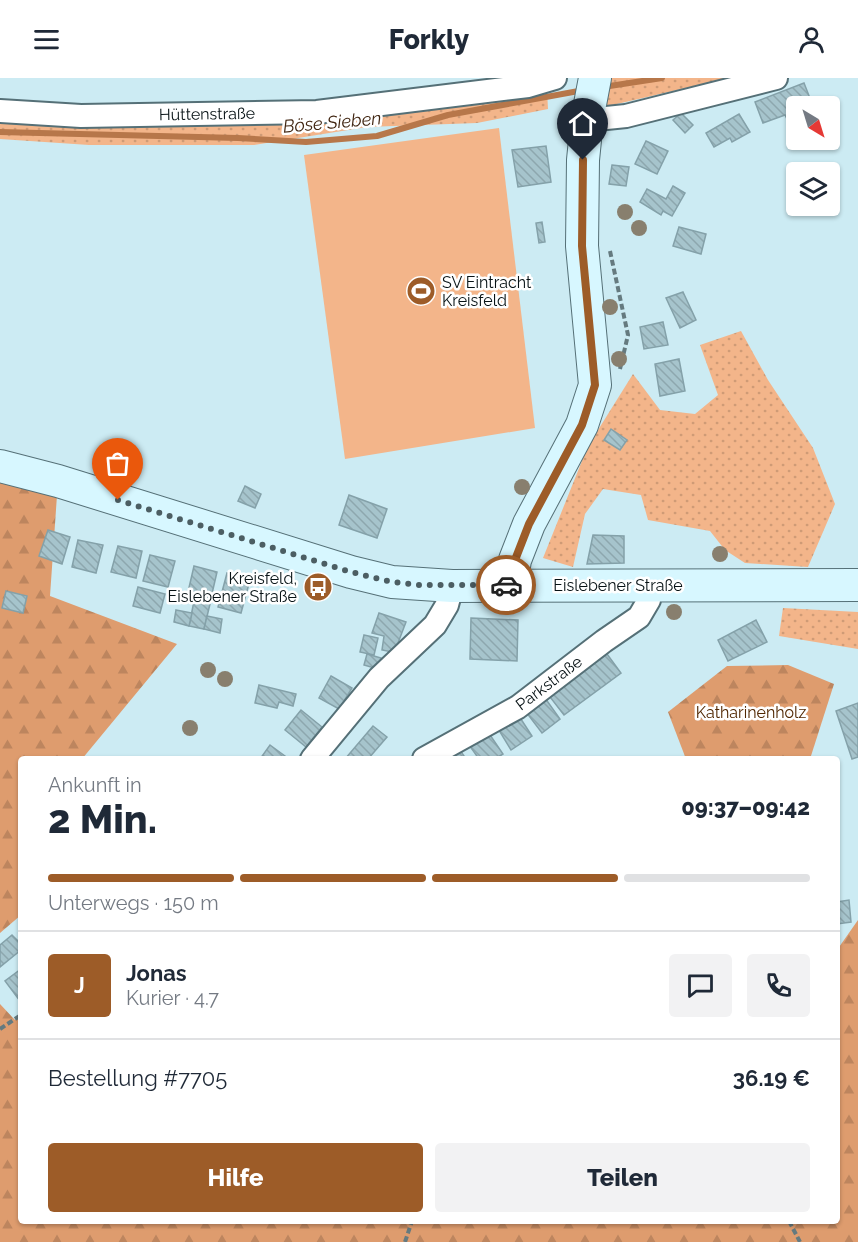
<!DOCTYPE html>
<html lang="de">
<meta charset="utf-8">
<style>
:root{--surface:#fff;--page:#f2f2f3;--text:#1f2937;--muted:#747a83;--line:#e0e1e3;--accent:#9d5c28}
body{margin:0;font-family:Raleway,sans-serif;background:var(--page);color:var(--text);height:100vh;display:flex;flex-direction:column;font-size:22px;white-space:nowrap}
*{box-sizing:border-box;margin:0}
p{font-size:20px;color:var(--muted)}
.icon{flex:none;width:33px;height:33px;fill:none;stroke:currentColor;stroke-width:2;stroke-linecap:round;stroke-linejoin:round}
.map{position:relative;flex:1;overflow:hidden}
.drawer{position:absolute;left:18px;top:678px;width:822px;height:468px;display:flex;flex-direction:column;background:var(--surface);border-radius:6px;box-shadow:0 2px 4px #0004}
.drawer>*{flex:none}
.needle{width:39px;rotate:142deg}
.fabs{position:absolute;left:786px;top:18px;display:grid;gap:12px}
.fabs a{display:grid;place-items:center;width:54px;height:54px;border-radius:6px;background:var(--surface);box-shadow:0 2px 4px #0004;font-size:30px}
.pin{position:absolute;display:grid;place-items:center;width:51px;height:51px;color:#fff;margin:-62px -26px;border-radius:50% 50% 50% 0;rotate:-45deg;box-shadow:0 0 6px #0007}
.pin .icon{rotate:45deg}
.courier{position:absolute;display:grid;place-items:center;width:60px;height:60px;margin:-30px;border:4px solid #9d5c28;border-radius:50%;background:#fff;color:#222;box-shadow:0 2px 8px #0007}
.summary em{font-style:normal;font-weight:800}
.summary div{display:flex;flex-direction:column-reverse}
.summary{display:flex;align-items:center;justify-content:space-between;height:102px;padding:0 30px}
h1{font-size:39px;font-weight:800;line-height:45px}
.bar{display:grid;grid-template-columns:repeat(4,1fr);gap:9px 6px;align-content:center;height:72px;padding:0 30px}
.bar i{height:8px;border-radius:4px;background:var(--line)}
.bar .on{background:var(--accent)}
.bar p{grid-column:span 4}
.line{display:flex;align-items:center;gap:15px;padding:0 30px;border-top:2px solid var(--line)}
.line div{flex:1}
.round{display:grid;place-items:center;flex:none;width:63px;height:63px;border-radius:6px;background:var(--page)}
.cta{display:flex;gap:12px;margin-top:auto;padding:12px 30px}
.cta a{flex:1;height:69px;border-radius:6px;background:var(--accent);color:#fff;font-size:24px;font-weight:800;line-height:69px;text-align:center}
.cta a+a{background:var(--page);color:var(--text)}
header{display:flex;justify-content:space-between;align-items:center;height:78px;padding:0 30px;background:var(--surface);font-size:27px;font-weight:800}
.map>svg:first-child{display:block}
</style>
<header><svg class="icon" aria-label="menu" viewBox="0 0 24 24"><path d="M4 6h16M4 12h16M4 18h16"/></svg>Forkly<svg class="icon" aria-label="person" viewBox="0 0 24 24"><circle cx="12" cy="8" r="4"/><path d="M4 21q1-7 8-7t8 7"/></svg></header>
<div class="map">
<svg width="858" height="1164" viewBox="0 0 858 1164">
<defs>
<pattern id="grass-dots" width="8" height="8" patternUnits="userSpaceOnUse" patternTransform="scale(1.5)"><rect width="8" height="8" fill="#f3b58a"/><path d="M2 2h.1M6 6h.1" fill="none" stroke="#cf9b76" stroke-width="1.8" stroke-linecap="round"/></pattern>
<pattern id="forest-firs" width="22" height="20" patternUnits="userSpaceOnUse" patternTransform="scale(1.5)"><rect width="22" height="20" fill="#de9c6e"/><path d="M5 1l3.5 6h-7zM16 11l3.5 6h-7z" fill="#bd855e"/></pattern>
<pattern id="building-back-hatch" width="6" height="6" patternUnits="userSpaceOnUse" patternTransform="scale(1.5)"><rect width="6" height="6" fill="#a6c4cc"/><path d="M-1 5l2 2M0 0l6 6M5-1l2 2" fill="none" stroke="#8da7ae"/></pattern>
</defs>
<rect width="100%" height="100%" fill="#ccebf3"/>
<g fill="url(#grass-dots)">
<polygon points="606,0 729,0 604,29"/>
<polygon points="547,12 548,31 477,45 367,49 254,67 89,67 0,61 0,40"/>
<polygon points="741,253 768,302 813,370 835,426 808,489 745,485 725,472 710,453 648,442 641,417 603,411 585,436 573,489 543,480 588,368 633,296 660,332 695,336 718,317 700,267"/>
<polygon points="783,530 858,534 858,571 779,558"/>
</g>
<g fill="url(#forest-firs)">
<polygon points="0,388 58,403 50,518 177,566 82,681 21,681 21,837 0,855"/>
<polygon points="788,587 834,606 810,681 686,681 668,634 727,588"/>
<polygon points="858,842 858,1164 0,1164 0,926 15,942 21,940 21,1143 837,1143 837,872"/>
</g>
<polygon fill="#f3b58a" points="499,50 535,350 345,381 304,77"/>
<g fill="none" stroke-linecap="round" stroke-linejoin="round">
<g stroke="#b7774a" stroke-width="6">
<polyline points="603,9 662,0"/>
<polyline points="0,54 238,60 306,64 377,58 448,37 584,12"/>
</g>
</g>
<g fill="url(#building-back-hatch)" stroke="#84a1a9" stroke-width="1.5">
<polygon points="804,5 813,28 796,28 796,40 788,43 785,37 763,45 755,24"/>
<polygon points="681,35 693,47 685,55 673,42"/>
<polygon points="739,36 750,54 732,64 730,60 714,69 706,55"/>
<polygon points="646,63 668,73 657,96 635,86"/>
<polygon points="546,68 551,104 518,109 512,72"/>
<polygon points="612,87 629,89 626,108 609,106"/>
<polygon points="673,108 685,115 672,138 663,133 661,137 640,124 647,111 666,121"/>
<polygon points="542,144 545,164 539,165 536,145"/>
<polygon points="679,149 706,156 701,176 673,168"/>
<polygon points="683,214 696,242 680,250 666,220"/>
<polygon points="663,244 668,267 644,271 640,249"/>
<polygon points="679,281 685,313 660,318 655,286"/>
<polygon points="611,351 627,362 620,372 604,362"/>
<polygon points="245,408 261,416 255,430 238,423"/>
<polygon points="349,417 387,431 377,460 339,447"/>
<polygon points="48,452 70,459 62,486 39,478"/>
<polygon points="593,457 624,458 624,485 587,486"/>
<polygon points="78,462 103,467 96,495 72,489"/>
<polygon points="118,468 142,473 136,500 111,494"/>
<polygon points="150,477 175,483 168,509 143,503"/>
<polygon points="194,488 217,494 211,520 188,514"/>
<polygon points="227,495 250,502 241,535 218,529"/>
<polygon points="138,509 165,516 160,535 133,528"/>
<polygon points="6,513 27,518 23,535 2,530"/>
<polygon points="194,523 210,526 204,551 189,548"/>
<polygon points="176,532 192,535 189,548 174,544"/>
<polygon points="379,535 406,544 398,565 392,574 382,572 384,558 372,555"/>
<polygon points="207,538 222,541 220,555 204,551"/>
<polygon points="471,540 518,542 517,583 470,581"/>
<polygon points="756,542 767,564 728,583 718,562"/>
<polygon points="364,557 378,560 374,577 360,574"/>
<polygon points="367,576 381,580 378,591 364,587"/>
<polygon points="607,576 621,595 564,637 550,619"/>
<polygon points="331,598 352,610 339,631 319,620"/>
<polygon points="259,607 296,616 293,628 279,624 277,630 255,625"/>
<polygon points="545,620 560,641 542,655 526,634"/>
<polygon points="858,625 858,679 852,681 836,633"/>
<polygon points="301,632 322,649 306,669 285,652"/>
<polygon points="517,635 532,658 511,672 497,649"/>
<polygon points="373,648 387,659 368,681 345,681"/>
<polygon points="488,654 503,676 495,681 479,681 469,667"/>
<polygon points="270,667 289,681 260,681"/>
<polygon points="460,672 466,681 446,681"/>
<polygon points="849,822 851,844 837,846 837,824"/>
<polygon points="12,857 21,866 21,872 0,889 0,867"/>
<polygon points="21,891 21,923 20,923 5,903"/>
</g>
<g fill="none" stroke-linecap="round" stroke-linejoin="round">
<g stroke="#557077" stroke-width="26">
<g id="street">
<polyline points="0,33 81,38 317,34 528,8 555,0"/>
<polyline points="587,42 626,38 776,0"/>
<polyline points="312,681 379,600 435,547 447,527 452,508"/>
<polyline points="424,681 518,629 604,563 639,539 649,522 650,507"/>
</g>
</g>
<g stroke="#557077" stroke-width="34">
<g id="secondary">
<polyline points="0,388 58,403 351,494 392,504 452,508 858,507"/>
<polyline points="511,507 515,482 529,446 582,347 595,307 582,168 583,82 587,42 595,0"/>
</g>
</g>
<g stroke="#657a7f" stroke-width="4" stroke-dasharray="6 3" stroke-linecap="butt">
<polyline points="610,173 628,257 620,291"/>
<polyline points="0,951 21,937"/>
<polyline points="789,1143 800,1164"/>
<polyline points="405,1164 412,1143"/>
</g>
<use href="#street" stroke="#fff" stroke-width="22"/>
<use href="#secondary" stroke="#d7f7ff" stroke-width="32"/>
</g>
<g fill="#887f6e">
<circle cx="625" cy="134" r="8"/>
<circle cx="639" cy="150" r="8"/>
<circle cx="610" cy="229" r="8"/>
<circle cx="619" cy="281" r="8"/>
<circle cx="522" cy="409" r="8"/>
<circle cx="720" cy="476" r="8"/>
<circle cx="674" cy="534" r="8"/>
<circle cx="208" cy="592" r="8"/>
<circle cx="225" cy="601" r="8"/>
<circle cx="190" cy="650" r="8"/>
</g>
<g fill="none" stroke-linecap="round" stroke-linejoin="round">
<polyline stroke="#4c5e63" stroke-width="6" stroke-dasharray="0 10.8" points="118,422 351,494 392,504 420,507 506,507"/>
<polyline stroke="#9d5c28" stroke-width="8" points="506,507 511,507 515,482 529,446 582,347 595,307 582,168 583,82"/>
</g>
<defs>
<g id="stadium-disc" transform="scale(1.5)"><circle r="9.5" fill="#9d5c28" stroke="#fff"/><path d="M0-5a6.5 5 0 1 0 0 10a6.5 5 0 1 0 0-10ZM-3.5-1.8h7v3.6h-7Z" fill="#fff"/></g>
<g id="bus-disc" transform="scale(1.5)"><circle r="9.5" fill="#9d5c28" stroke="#fff"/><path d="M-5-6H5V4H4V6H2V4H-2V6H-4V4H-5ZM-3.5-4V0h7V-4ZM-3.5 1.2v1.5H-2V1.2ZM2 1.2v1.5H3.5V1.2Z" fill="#fff"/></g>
</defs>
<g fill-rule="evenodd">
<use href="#stadium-disc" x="421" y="213"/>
<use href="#bus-disc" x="318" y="509"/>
</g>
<g text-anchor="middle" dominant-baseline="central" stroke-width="5" stroke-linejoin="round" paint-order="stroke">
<g font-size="16" fill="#071215" stroke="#fff">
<text transform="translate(207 36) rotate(-1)">Hüttenstraße</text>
<text x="618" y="507">Eislebener Straße</text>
<text transform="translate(549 605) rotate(-37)">Parkstraße</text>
</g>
<g font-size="16" fill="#071215" stroke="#fff" text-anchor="start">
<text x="442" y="204">SV Eintracht<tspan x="442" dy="18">Kreisfeld</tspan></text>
<text x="297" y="500" text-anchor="end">Kreisfeld,<tspan x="297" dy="18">Eislebener Straße</tspan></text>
</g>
<g font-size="16" fill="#502601" stroke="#fff">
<text x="751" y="634">Katharinenholz</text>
</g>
<g font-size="18" font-style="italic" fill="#402511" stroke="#fff">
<text transform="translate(332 44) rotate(-5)">Böse Sieben</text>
</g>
</g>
</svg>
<div class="fabs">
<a><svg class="needle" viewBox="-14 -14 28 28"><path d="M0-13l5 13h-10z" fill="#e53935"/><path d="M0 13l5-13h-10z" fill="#747a83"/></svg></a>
<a><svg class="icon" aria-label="layers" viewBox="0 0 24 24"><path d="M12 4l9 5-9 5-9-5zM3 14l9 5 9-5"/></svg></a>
</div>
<div class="pin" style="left:118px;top:422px;background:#ea580c"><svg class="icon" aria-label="bag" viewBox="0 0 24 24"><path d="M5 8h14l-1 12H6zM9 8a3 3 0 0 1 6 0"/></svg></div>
<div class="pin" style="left:583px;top:82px;background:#1f2937"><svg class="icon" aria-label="home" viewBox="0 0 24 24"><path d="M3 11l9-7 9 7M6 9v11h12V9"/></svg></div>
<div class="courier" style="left:506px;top:507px"><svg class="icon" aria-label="car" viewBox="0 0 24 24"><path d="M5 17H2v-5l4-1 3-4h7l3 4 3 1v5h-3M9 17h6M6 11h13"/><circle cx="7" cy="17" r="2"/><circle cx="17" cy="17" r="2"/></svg></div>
<section class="drawer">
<div class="summary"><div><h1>2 Min.</h1><p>Ankunft in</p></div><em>09:37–09:42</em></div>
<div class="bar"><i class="on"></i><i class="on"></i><i class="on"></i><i></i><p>Unterwegs · 150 m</p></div>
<div class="line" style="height:108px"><b class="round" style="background:var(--accent);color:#fff">J</b><div><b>Jonas</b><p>Kurier · 4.7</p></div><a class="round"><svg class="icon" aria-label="chat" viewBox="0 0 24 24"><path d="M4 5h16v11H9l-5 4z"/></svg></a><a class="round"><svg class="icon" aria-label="phone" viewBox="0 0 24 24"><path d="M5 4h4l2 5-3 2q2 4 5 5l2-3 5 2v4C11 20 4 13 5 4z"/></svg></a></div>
<div class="line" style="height:78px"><div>Bestellung #7705</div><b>36.19 €</b></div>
<div class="cta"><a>Hilfe</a><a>Teilen</a></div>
</section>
</div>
